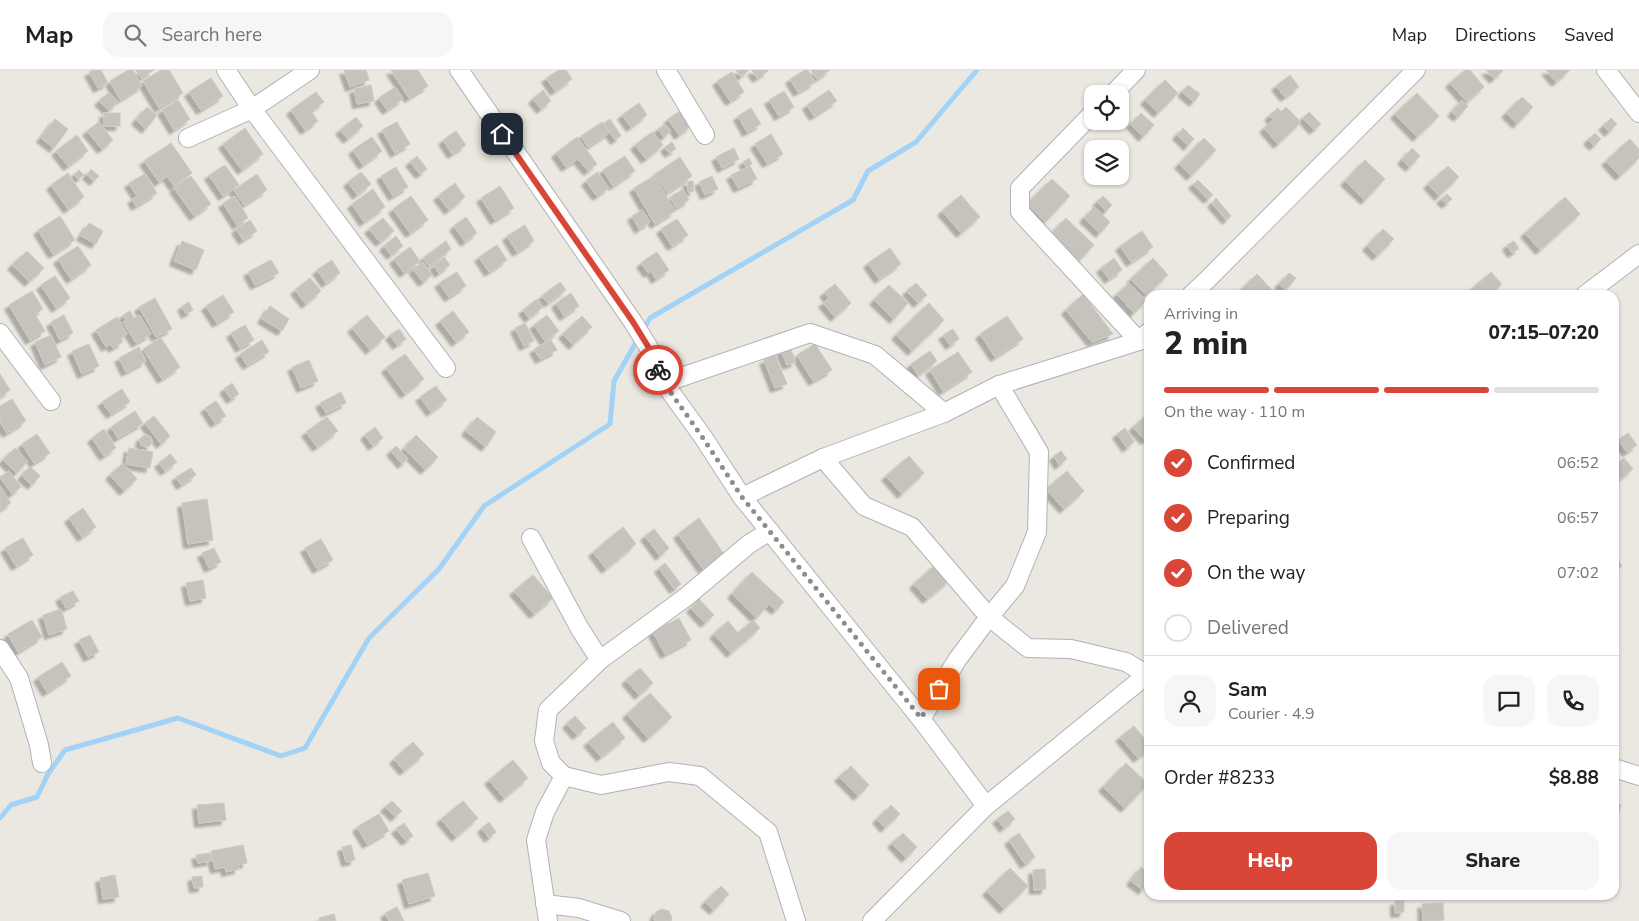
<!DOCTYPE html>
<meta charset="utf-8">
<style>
:root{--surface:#fff;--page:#f6f6f6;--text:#222;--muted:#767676;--line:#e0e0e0;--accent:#d94537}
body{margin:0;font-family:"Nunito Sans",sans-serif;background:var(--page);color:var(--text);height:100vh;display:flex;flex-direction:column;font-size:19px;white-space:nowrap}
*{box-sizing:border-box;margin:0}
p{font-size:16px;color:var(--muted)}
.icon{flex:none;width:28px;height:28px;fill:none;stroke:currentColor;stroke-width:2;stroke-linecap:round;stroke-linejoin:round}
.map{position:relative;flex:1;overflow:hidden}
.panel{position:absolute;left:1144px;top:220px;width:475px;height:610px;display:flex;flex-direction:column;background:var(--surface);border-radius:15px;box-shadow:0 1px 4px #0004}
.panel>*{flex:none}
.controls{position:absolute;left:1084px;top:15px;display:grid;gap:10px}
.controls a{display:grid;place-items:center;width:45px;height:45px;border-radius:10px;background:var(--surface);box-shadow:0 1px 4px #0004;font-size:25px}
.pin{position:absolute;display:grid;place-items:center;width:42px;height:42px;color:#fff;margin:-21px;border-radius:10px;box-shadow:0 2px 8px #0006}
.courier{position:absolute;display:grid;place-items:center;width:50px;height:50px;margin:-25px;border:4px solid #d94537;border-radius:50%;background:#fff;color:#222;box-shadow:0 1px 6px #0007}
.headline em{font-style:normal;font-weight:800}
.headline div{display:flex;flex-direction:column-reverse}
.headline{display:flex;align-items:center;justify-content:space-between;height:85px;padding:0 20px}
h1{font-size:32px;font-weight:800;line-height:38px}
.bar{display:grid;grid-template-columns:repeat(4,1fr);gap:8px 5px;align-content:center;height:60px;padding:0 20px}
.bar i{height:6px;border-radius:4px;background:var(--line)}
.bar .active{background:var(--accent)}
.bar p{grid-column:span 4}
.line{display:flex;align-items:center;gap:12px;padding:0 20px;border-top:1px solid var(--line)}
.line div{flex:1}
.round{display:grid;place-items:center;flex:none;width:52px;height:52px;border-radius:15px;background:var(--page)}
ol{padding:0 20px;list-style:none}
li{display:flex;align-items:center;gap:15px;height:55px}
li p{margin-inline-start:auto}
li .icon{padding:5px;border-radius:50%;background:var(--accent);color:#fff;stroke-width:4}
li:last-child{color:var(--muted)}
li i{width:28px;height:28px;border:2px solid var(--line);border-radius:50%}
.button{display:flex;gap:10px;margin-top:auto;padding:10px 20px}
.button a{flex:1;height:58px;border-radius:15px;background:var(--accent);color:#fff;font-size:20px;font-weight:800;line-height:58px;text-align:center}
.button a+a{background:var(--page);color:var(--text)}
header{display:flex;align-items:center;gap:30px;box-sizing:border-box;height:70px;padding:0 25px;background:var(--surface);border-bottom:1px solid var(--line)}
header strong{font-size:24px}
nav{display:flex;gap:28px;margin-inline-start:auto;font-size:18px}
.search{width:350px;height:45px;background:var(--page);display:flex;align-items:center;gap:12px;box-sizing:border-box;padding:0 18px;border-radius:15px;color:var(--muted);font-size:19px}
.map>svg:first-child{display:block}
</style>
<header>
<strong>Map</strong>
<div class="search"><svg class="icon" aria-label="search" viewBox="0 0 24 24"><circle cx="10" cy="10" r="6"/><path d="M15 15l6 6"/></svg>Search here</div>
<nav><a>Map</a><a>Directions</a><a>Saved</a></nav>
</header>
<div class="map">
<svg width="1639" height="851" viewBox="0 0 1639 851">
<defs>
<filter id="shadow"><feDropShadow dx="-4.5" dy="4.5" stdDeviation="1" flood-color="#0004"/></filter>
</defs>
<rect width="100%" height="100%" fill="#eae8e0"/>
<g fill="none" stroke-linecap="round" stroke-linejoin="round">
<g stroke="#a3d2f7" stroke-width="5">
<polyline points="642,262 650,248 853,130 868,101 916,72 977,0"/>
<polyline points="0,748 11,735 37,727 48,704 65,680 178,648 281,686 305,678 369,568 439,499 484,436 610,354 614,311 638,269"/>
</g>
</g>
<g fill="#c6c3bc" stroke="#cecabf" filter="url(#shadow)">
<polygon points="94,0 101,0 108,13 98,18 89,2"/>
<polygon points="128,0 133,0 142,16 120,30 110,11"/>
<polygon points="136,0 154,0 141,8"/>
<polygon points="161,0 169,0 183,23 159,38 143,11"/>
<polygon points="344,0 366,0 369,10 350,17"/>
<polygon points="391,0 418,0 428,16 409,28"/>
<polygon points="559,0 566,0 572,9 555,21 546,8"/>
<polygon points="736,0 749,0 741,7"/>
<polygon points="752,0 767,0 768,1 757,8"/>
<polygon points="805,0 808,0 815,12 798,22 790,9"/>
<polygon points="811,0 830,0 817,9"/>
<polygon points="1465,0 1470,0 1484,17 1467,32 1450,13"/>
<polygon points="1486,0 1502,0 1503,1 1494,9"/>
<polygon points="1546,0 1570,0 1556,12"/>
<polygon points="732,2 744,22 730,31 717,11"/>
<polygon points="1290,5 1299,17 1285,27 1276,16"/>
<polygon points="211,8 223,26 201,40 189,22"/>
<polygon points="1165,10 1178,23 1158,43 1145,30"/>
<polygon points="371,15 374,31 357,34 354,19"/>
<polygon points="1188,15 1200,24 1194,32 1182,22"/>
<polygon points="395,17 403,29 387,40 379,28"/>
<polygon points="543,20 551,31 541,39 533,29"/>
<polygon points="829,20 837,31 814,46 807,35"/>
<polygon points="784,21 794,37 779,46 769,30"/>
<polygon points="109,22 118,32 109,41 99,31"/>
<polygon points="316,22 324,32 311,41 318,51 305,60 291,40"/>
<polygon points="1417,23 1439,46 1417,67 1395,44"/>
<polygon points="1522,27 1533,37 1517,54 1506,43"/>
<polygon points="178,30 190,49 174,60 162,40"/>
<polygon points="1462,30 1468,36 1458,47 1452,42"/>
<polygon points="639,33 647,45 631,57 622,45"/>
<polygon points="147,37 157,45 146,59 136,50"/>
<polygon points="1286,37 1301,52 1278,74 1264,58 1273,50 1269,46 1278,38 1281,42"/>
<polygon points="751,38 761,54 747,62 738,46"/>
<polygon points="680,41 691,56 679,65 668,49"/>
<polygon points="1309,42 1321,54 1314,60 1303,48"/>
<rect x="104" y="43" width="16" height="13"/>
<polygon points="1141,43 1154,55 1143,67 1131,54"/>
<polygon points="356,47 363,56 348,69 340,60"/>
<polygon points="1611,48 1617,54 1609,62 1603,56"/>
<polygon points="55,49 68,59 54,78 41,68"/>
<polygon points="610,49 621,66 615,70 604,53"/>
<polygon points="99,52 113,70 102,79 87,61"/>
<polygon points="397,52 410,74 395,83 382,60"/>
<polygon points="602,52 609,63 588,77 581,66"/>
<polygon points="665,54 671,61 664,67 658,59"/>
<polygon points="245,58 263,84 242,100 223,74"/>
<polygon points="1183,58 1194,69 1188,76 1177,65"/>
<polygon points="456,61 466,75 452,84 443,70"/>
<polygon points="652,62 663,75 646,89 635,75"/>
<polygon points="1595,63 1601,69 1594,76 1588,70"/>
<polygon points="771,64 783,84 767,93 755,74"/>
<polygon points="77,65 88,81 68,96 56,81"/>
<polygon points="372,67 382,81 363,95 353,80"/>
<polygon points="577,67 597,94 588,101 578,89 566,97 556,83"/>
<polygon points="1204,68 1216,80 1191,106 1179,94"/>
<polygon points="1630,69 1639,79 1639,88 1620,106 1606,91"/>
<polygon points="672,72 676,79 669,83 665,77"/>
<polygon points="171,73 192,103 174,116 167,106 159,112 144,91"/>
<polygon points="734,78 739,89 722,98 716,87"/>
<polygon points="1412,78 1420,86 1410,97 1402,90"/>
<polygon points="417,86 427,99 420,104 410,92"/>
<polygon points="625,86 635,101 613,116 603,100"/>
<polygon points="680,87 692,106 667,123 655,104"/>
<polygon points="749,88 752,94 747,97 743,92"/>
<polygon points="1365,90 1385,109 1365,130 1345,111"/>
<polygon points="225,95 239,115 223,126 209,105"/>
<polygon points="750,96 757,109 738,118 731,105"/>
<polygon points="1448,96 1459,107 1439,126 1428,114"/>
<polygon points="396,97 408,117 393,126 381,106"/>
<polygon points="91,99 99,106 94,111 87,105"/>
<polygon points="79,100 84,105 78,109 74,105"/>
<polygon points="361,102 371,114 357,125 348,112"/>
<polygon points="597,102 609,118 597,126 586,111"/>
<polygon points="68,103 84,127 68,139 51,115"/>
<polygon points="145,104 157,123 136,136 132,129 137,126 129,113"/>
<polygon points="257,104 267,120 244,135 234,120"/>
<polygon points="191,106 211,134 194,146 174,118"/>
<polygon points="654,106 675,141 655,154 634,118"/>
<polygon points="712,106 718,119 705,125 699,112"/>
<polygon points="1052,109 1070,126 1045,152 1027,134"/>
<polygon points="1198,110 1213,125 1208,129 1193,114"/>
<polygon points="693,111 694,121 688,122 687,112"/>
<polygon points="455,113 465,127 449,140 438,126"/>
<polygon points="500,116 514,138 495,150 481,128"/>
<polygon points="373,119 385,137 364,152 352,134"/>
<polygon points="683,119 689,130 676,138 670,127"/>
<polygon points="1447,124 1452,129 1446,134 1441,129"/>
<polygon points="961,125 980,147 961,163 942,141"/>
<polygon points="235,126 248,148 237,155 223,133"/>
<polygon points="411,126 428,150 410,163 393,139"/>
<polygon points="1103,126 1112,135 1106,141 1097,132"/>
<polygon points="1565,127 1580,144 1540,180 1525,163"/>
<polygon points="1216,128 1231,146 1227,150 1212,133"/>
<polygon points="1094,137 1110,152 1100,163 1084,148"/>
<polygon points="642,140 650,152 639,159 632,146"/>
<polygon points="60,146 75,170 53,184 38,160"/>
<polygon points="466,147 477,163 465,172 454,156"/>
<polygon points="383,148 394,161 380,172 369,159"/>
<polygon points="1066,148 1094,175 1078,192 1050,165"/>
<polygon points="677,149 688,165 672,176 661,159"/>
<polygon points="250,150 257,161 243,170 236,159"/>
<polygon points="89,153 103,161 96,174 81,166"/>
<polygon points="525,155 534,171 517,182 507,166"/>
<polygon points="1383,159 1394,169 1377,186 1367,176"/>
<polygon points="1142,161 1153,177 1131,192 1120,176"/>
<polygon points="396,166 403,176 391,185 384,176"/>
<polygon points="182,171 204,180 196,200 174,191"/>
<polygon points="446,171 451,179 429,196 423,188"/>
<polygon points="1514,171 1519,179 1512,183 1507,175"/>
<polygon points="497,175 507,190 489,202 479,187"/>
<polygon points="78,176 91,195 71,209 58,189"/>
<polygon points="410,177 420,191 404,203 394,189"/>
<polygon points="890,178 901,194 879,209 868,193"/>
<polygon points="27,181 44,198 29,212 12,195"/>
<polygon points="657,182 669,200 656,209 651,201 648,203 641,193"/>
<polygon points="444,187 450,195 439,203 434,196"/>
<polygon points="1114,188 1122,200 1109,209 1101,198"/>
<polygon points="1153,188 1168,205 1146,225 1131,209"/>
<polygon points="271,190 279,203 255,215 248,202"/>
<polygon points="332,190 340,203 326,213 317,200"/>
<polygon points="423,192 432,205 423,212 413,199"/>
<polygon points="457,202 466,216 449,227 439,213"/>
<polygon points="1491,202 1502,214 1490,225 1468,225 1467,223"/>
<polygon points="1289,203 1296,208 1286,220 1279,214"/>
<polygon points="1257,204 1275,223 1272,225 1236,225"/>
<polygon points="55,206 70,228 56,238 41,215"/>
<polygon points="310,208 321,221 306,234 295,220"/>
<polygon points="560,212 566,220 548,233 542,226"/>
<polygon points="916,213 927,225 918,233 907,221"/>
<polygon points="1129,213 1146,231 1134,243 1117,224"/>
<polygon points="835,214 851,233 835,247 823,233 829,228 824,223"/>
<polygon points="889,215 908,233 894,249 874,230"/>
<polygon points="32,221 43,239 35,244 45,261 30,270 9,235"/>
<polygon points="571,223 579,236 564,246 556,233"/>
<polygon points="1083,224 1113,264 1092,272 1066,240"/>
<polygon points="223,225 234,242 217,253 206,236"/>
<polygon points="155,228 172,259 156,267 139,237"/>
<polygon points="537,229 543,237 529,248 523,240"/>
<polygon points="189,232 193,240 186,244 182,236"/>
<polygon points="929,233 944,250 912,281 896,265"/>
<polygon points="270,236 289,249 282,261 262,249"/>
<polygon points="130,241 134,248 139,245 151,264 136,273 123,252 126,250 123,245"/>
<polygon points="453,241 469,262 456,272 440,251"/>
<polygon points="64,245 73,263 60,270 51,252"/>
<polygon points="367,245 385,267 370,280 352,258"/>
<polygon points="547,245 559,261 545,271 534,255"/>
<polygon points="582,246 592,257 573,275 563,264"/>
<polygon points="1007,246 1023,269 995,287 980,264"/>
<polygon points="117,247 127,264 120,268 123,272 113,278 111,274 106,277 96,260"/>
<polygon points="525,253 534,271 524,276 515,258"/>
<polygon points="245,255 254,270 240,278 231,263"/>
<polygon points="399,259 406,269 397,275 390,265"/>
<polygon points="953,259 959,269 950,275 943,265"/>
<polygon points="51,265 61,287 45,295 35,272"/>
<polygon points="161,268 180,297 162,309 143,279"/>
<polygon points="262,270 269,282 247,295 240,284"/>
<polygon points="551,270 557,280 540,289 534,279"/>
<polygon points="89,274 99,296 82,304 72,281"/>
<polygon points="815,274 832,300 813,311 797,285"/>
<polygon points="139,277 146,291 126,302 119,288"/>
<polygon points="790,277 796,292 787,295 781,281"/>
<polygon points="930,281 937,291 918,305 911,294"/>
<polygon points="958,282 972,302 943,321 930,300"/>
<polygon points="405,284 424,309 405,324 386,298"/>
<polygon points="775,285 787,314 775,318 764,290"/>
<polygon points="309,290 318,311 301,318 292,297"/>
<polygon points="0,304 10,320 0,327"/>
<polygon points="232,313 239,324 231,329 224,319"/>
<polygon points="436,316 447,330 431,342 420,327"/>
<polygon points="122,319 130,332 111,344 102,332"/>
<polygon points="341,322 346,333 326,343 320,333"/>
<polygon points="12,329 26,351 7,363 0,352 0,336"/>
<polygon points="216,331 226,346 215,353 205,338"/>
<polygon points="135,341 143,353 118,368 111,357"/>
<polygon points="1149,343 1149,368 1145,370 1133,357"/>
<polygon points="154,346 170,366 161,374 145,353"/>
<polygon points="327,347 338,361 317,377 306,362"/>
<polygon points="477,347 496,362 486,377 466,361"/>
<polygon points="375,357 383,368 373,376 365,365"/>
<polygon points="1125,358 1134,372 1127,378 1117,364"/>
<polygon points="104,359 116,378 104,386 92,368"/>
<polygon points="1628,363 1637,375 1627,382 1618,370"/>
<polygon points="37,364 50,383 34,393 22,374"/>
<circle cx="146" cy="371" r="6"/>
<polygon points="416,365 438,387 425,400 404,379"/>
<polygon points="396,376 408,389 402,394 391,381"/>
<polygon points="15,378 28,391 17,403 3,390"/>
<polygon points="129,378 153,382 150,398 126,394"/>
<polygon points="1061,381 1067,389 1059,395 1054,386"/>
<polygon points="170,384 177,392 165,401 159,393"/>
<polygon points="909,386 924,403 902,424 886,406"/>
<polygon points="1624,388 1633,399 1615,413 1614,395"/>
<polygon points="123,393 137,409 124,421 110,405"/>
<polygon points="30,396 40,406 32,415 22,406"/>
<polygon points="191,398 196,405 181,415 176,407"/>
<polygon points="9,401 21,417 12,424 0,407"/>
<polygon points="1067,401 1084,421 1064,439 1046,419"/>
<polygon points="0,416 11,433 0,440"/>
<polygon points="207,429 213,470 188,474 182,433"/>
<polygon points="83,438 96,457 82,467 69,448"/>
<polygon points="699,448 724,484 703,499 678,464"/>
<polygon points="623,457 636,474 606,499 593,482"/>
<polygon points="654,459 669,478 660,486 645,466"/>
<polygon points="23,468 33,485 16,496 5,478"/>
<polygon points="321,469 333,490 317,499 305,478"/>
<polygon points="214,478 221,492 209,498 202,483"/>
<polygon points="1614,484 1622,496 1614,501"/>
<polygon points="665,493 681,514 674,519 659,498"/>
<polygon points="936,494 950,510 927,529 914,514"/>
<polygon points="752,502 784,532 776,540 769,534 756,548 732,524"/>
<polygon points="533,505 553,528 534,544 514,521"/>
<polygon points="203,510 206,528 190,531 186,513"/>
<polygon points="73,521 79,531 66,538 60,527"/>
<polygon points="699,529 714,545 705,553 691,538"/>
<polygon points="61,539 67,559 49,565 43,545"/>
<polygon points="679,548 691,570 665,584 653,562"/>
<polygon points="32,550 42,567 18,582 8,564"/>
<polygon points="753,550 760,558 731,583 714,564 728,551 738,563"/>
<polygon points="90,565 99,582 88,587 79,570"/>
<polygon points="62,592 71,606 47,622 38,607"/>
<polygon points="640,598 653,613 639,625 626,610"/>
<polygon points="650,623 672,647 648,668 627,644"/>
<polygon points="575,646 586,658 577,665 567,654"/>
<polygon points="613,652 625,668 601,687 588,672"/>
<polygon points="1134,656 1149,674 1149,679 1138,688 1120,667"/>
<polygon points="413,672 424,684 404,701 394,689"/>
<polygon points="513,690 528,708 504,728 489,710"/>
<polygon points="1126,693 1148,714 1125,738 1103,717"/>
<polygon points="851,696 869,715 858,726 839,707"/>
<polygon points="392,731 402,741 395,747 385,737"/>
<polygon points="463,731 478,748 456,767 441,749"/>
<polygon points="224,733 226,750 199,753 197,735"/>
<polygon points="1614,733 1621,735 1615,759 1614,758"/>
<polygon points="891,735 900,744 885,758 877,749"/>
<polygon points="1008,741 1015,749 1004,758 997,749"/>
<polygon points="379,744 389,761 367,774 357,757"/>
<polygon points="489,752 496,762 489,768 482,758"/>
<polygon points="404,753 413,766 406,771 396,759"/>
<polygon points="903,763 917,777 906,788 892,773"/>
<polygon points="1019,763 1035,787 1025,794 1009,770"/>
<polygon points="243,775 247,793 238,795 239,799 226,802 225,797 215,799 211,781"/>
<polygon points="351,775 355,790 346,792 342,777"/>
<polygon points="210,783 211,791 198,793 196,785"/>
<polygon points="1141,797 1149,803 1149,811 1143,820 1131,811"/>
<polygon points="1010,798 1028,816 1004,839 987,821"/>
<polygon points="1045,799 1046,819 1034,820 1033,800"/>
<polygon points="428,803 435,826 409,834 402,810"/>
<polygon points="115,805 119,827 103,829 100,808"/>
<polygon points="202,806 203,817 194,818 192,807"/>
<polygon points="721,816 729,824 714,840 705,832"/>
<polygon points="1395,831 1404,831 1404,842 1395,843"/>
<polygon points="1443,833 1444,850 1423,851 1422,834"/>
<polygon points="397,837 404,851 389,851 385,843"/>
<polygon points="662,839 669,841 672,848 671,851 655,851 654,849 656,842"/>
<polygon points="334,844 336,851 320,851 319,848"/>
</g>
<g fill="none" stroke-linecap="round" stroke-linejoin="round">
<g stroke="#b0b2b7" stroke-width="20">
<g id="minor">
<polyline points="226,0 252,39 446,298"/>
<polyline points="459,0 633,252 649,278 664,313 703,367 742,427 921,649 986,736"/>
<polyline points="666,0 705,65"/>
<polyline points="1606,0 1639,43"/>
<polyline points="1113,24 1136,0"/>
<polyline points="1092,44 1020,118 1020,142 1139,271"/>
<polyline points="188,68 252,39 310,0"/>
<polyline points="1191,225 1207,210 1416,0"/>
<polyline points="1585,225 1639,184"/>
<polyline points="0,263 51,331"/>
<polyline points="664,313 810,263 875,285 944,343"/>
<polyline points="823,388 864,436 912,457 989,547 1028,578 1071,579 1126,592 1149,606"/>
<polyline points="742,427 823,388 944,343 999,315 1139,271 1149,262"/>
<polyline points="770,461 749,474 686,527 600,590 548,640 544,671 551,693 564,706 601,715 669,702 700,706 768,762 796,851"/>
<polyline points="531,468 580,559 600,590"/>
<polyline points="0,579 19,608 39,675 42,693"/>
<polyline points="921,649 957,590 989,547 1015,516 1037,462 1039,382 999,315"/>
<polyline points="1614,698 1639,706"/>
<polyline points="545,834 579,838 621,851"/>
<polyline points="548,851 536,770 545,742 564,706"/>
<polyline points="872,851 986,736 1149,603"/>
</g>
</g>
<use href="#minor" stroke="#fff" stroke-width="18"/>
</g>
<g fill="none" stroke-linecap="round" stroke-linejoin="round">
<polyline stroke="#8c8d8c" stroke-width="5" stroke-dasharray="0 9" points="658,300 664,313 703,368 742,427 921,648 939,619"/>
<polyline stroke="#d94537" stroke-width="6" points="502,64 633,252 649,278 658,300"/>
</g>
</svg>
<div class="controls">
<a><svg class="icon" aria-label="locate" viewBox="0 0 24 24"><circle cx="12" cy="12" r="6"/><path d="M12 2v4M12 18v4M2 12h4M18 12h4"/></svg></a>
<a><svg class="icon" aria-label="layers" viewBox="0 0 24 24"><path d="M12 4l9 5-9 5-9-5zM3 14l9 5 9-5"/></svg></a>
</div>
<div class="pin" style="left:939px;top:619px;background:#ea580c"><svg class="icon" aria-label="bag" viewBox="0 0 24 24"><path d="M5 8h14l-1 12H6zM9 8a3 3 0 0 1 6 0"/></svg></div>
<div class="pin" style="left:502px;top:64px;background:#1f2937"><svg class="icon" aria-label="home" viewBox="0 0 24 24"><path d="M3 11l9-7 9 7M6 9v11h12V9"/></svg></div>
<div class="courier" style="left:658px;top:300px"><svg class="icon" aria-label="bike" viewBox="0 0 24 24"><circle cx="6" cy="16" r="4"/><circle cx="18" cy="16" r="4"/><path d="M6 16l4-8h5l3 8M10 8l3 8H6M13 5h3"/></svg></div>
<section class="panel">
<div class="headline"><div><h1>2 min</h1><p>Arriving in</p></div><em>07:15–07:20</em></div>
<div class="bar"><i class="active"></i><i class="active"></i><i class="active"></i><i></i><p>On the way · 110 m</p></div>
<ol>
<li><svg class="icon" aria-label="check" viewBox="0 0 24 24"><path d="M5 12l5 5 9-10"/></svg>Confirmed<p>06:52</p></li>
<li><svg class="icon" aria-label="check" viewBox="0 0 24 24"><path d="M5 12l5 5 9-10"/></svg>Preparing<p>06:57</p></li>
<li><svg class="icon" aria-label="check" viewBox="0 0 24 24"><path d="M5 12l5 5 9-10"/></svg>On the way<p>07:02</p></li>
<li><i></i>Delivered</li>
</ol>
<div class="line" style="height:90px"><a class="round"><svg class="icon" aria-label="person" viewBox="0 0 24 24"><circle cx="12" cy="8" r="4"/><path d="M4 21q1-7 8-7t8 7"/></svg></a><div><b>Sam</b><p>Courier · 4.9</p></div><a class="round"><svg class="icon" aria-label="chat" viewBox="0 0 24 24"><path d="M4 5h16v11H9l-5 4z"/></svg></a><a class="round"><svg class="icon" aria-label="phone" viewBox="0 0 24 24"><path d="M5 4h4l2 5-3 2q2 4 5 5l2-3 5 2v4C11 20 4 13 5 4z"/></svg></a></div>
<div class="line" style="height:65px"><div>Order #8233</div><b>$8.88</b></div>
<div class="button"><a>Help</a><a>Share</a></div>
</section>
</div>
